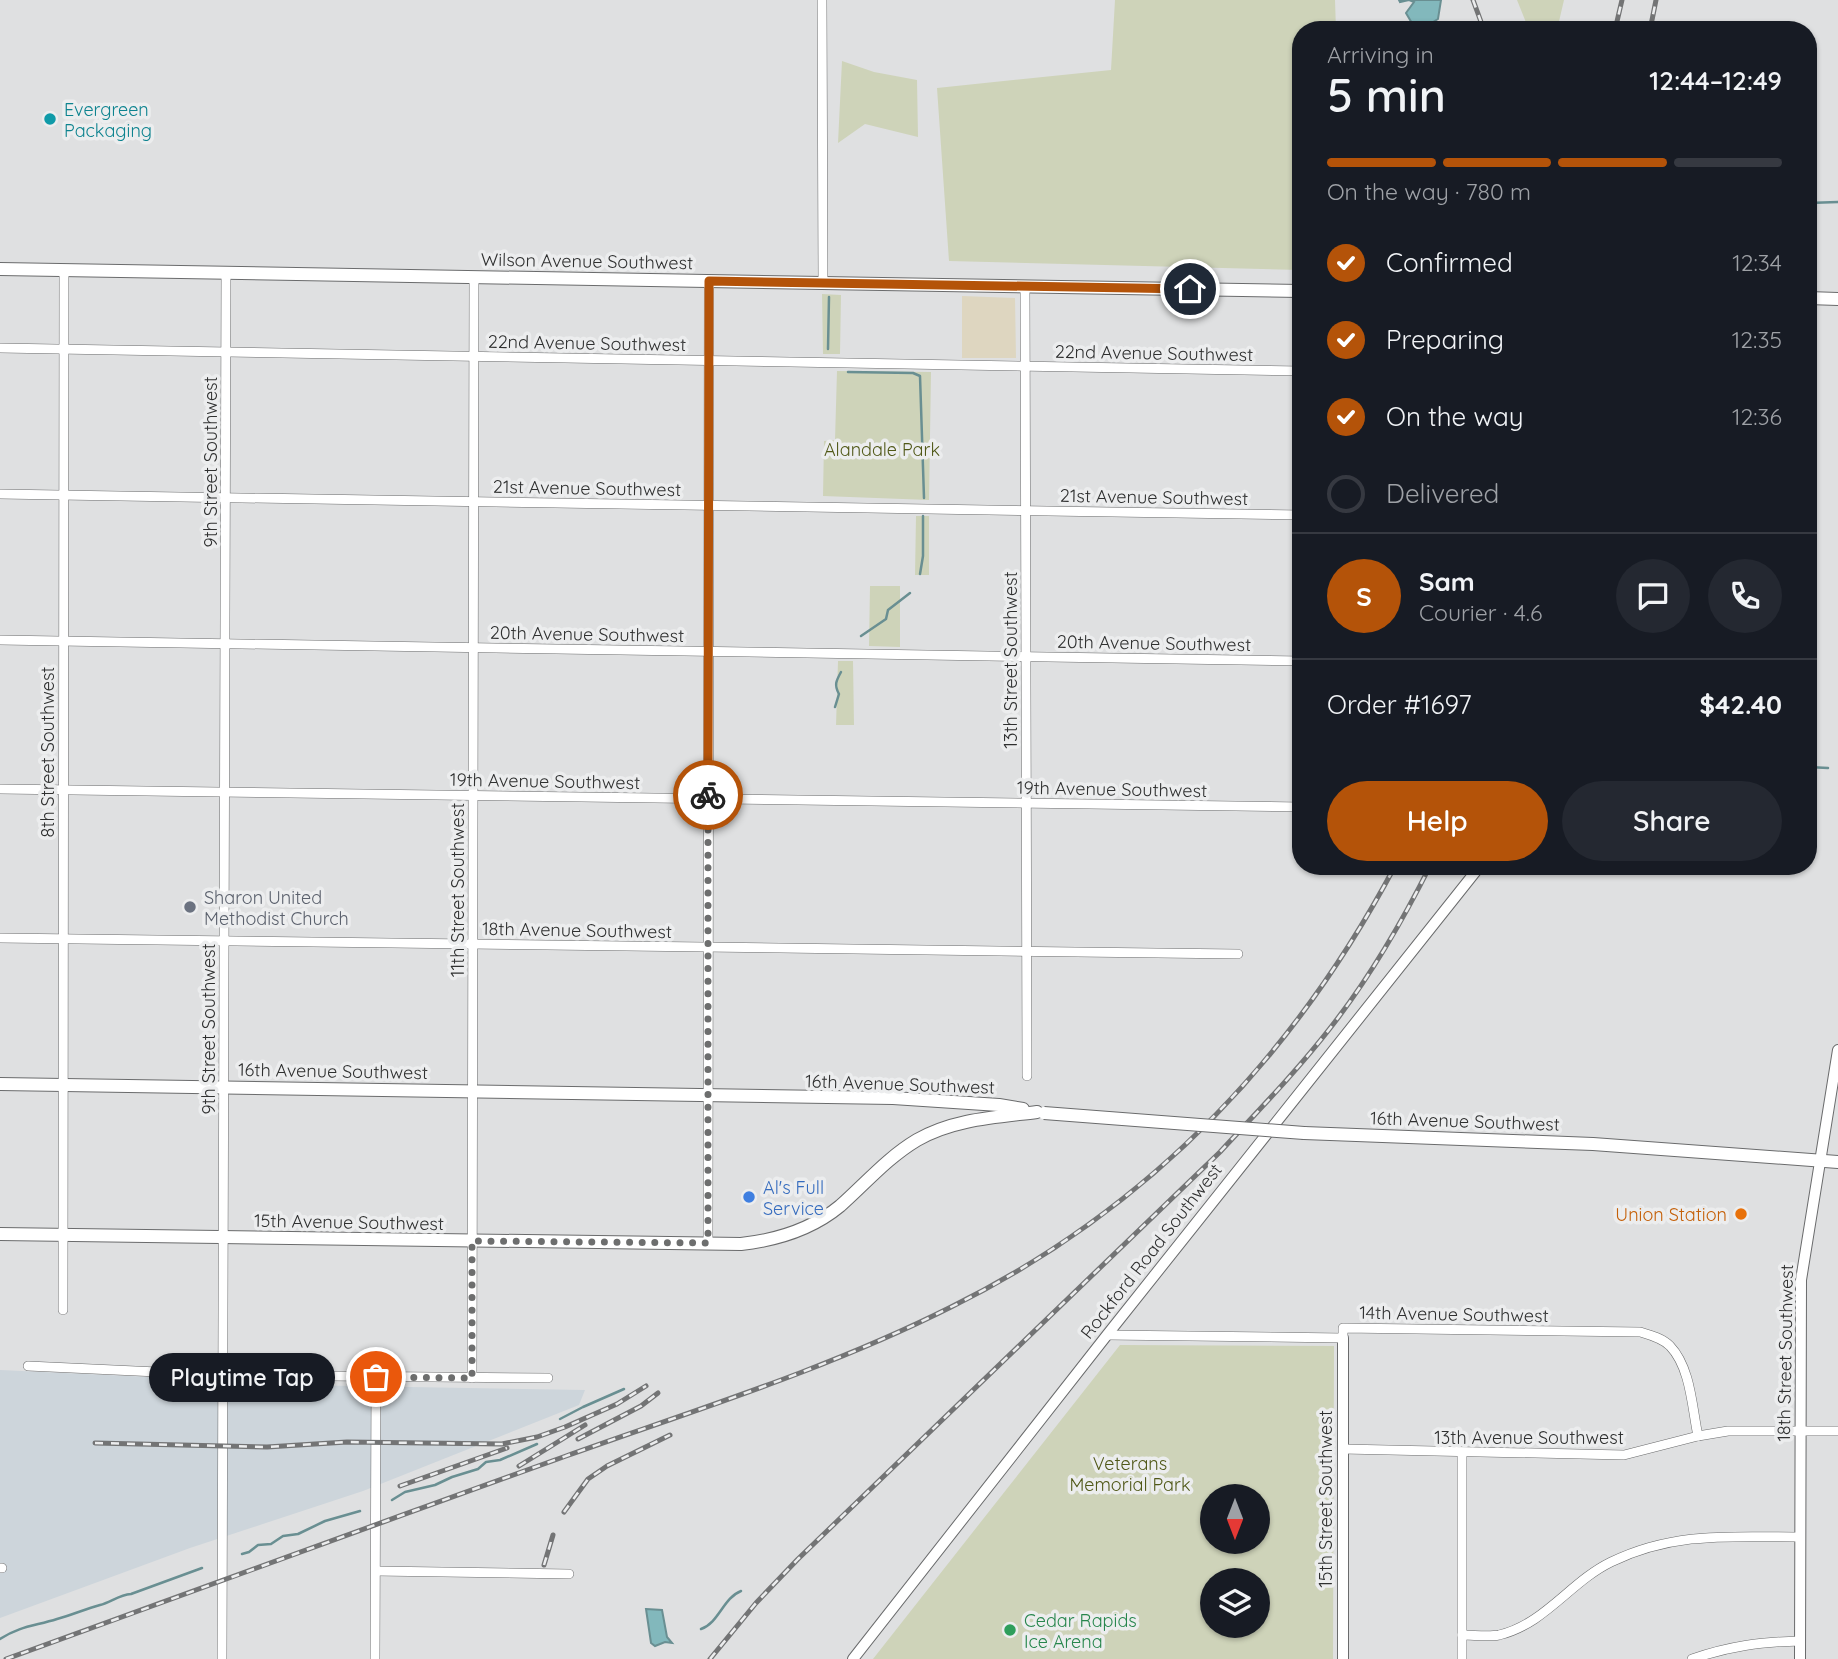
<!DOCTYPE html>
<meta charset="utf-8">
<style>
:root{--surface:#171b24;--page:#242831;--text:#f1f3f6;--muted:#9ea1a6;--line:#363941;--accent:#b45309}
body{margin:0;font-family:Quicksand,sans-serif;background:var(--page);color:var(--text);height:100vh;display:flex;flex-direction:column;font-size:26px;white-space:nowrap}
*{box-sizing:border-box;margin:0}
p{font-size:23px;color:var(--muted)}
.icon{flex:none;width:38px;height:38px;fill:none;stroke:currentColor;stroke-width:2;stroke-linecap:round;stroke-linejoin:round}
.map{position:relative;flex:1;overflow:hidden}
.panel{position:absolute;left:1292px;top:21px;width:525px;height:854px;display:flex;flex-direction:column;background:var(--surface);border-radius:28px;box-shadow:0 2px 5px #0004}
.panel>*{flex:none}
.needle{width:46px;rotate:180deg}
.fabs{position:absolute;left:1200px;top:1484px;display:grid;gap:14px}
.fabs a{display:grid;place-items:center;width:70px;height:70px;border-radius:50%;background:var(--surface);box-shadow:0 2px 5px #0004;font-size:35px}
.pin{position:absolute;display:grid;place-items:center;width:60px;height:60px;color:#fff;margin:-30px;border:4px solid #fff;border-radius:50%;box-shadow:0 2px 7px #0007}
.courier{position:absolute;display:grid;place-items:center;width:70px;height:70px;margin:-35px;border:5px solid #b45309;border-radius:50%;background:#fff;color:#222;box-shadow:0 2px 9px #0007}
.bubble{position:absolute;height:49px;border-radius:24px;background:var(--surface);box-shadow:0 2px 5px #0004;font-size:23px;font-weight:600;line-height:49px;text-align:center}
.headline em{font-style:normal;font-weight:600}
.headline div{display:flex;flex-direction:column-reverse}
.headline{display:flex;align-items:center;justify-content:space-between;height:119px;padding:0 35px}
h1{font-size:46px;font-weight:600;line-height:52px}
.bar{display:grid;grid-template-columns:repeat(4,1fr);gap:10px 7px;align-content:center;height:84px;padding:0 35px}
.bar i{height:9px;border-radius:5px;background:var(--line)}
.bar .on{background:var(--accent)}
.bar p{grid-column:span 4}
.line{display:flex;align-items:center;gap:18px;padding:0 35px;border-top:2px solid var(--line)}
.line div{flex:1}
.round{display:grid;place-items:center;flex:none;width:74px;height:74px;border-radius:37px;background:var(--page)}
ol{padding:0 35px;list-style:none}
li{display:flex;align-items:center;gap:21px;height:77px}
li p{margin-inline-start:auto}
li .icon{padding:7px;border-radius:50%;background:var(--accent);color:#fff;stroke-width:4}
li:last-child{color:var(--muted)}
li i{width:38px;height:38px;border:4px solid var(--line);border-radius:50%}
.cta{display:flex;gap:14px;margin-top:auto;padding:14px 35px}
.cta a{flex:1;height:80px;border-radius:42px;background:var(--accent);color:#fff;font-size:28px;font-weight:600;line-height:80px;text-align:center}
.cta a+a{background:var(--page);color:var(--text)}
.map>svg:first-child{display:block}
</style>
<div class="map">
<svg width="1838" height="1659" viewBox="0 0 1838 1659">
<rect width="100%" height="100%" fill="#dfe0e1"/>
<polygon fill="#ded6c0" points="962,296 1015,298 1016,358 962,358"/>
<polygon fill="#cdd5db" points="0,1370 216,1380 245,1384 585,1390 579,1405 363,1491 190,1548 0,1618"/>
<g fill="#ced3b9" fill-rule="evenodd">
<polygon points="1115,0 1335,0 1336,30 1300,30 1300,270 949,261 937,88 1111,70"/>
<polygon points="1517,0 1564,0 1557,30 1529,30"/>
<polygon points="842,61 874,72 917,80 918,137 865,124 838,143"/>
<polygon points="822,294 841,295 840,354 823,354"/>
<polygon points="837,371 931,372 929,500 823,496 824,441 835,440"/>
<polygon points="916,516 929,516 929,575 915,575"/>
<polygon points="870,586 900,586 900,647 869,646"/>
<polygon points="838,661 853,661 854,725 836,725"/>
<path d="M1120 1345 1334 1346 1333 1659H873ZM1258 1496V1542H1213V1496ZM1258 1580V1626H1213V1580Z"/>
</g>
<g fill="#82b8bc" stroke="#698f92" stroke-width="2">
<polygon points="1399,0 1441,0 1438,19 1420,30 1416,30 1406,13 1414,2 1409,0 1400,2"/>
<polygon points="646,1609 662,1610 667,1637 672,1643 665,1642 655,1646 651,1643"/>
</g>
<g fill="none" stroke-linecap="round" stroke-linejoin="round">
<g stroke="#698f92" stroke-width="2.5">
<polyline points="1808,203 1838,202"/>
<polyline points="828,349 829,297"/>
<polyline points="848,372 913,373 920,376 924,498"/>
<polyline points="920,574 923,556 923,516"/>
<polyline points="861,636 886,619 888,610 910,593"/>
<path d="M835 707 839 694C834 685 836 681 841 672"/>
<polyline points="1808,767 1828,768"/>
<polyline points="560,1419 583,1407 624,1389"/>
<polyline points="392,1500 405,1492 435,1485 452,1477 478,1469 486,1462 500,1460 537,1444"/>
<polyline points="242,1554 249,1552 258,1545 271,1544 283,1536 298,1534 325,1521 360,1511"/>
<path d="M701 1629C719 1623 723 1598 741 1591"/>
<path d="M0 1639C20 1626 35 1626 57 1619 72 1615 85 1609 100 1605 111 1602 119 1595 131 1594L202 1568"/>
</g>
<g stroke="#6a6b6c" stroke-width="10">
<g id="minor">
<polyline points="822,0 823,283"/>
<polyline points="1025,286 1027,1076"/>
<polyline points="0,348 1300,371"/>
<polyline points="0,494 1300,515"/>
<polyline points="0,640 1300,661"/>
<polyline points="0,789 1300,807"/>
<polyline points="0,938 1238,954"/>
<polyline points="708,1243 709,281"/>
<polyline points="63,1310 64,270"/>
<path d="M1107 1335 1343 1338V1328L1640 1332C1650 1335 1662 1338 1670 1346 1691 1368 1692 1408 1698 1436"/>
<polyline points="28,1366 222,1375 548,1378"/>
<polyline points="472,1378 474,277"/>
<polyline points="1343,1449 1624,1455 1698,1436 1728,1431 1838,1431"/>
<polyline points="0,1568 2,1568"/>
<polyline points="376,1571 569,1574"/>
<path d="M1462 1635C1474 1635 1488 1637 1499 1635 1545 1624 1570 1582 1611 1562 1675 1531 1732 1537 1800 1537"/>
<polyline points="222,1659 226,273"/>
<polyline points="375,1659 376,1377"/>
<polyline points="1462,1659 1462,1453"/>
<path d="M1692 1659C1730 1646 1760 1642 1800 1641"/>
</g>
</g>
<g stroke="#6a6b6c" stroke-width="12">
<g id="tertiary">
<polyline points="853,1659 1107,1335 1480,866"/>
<polyline points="1343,1659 1343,1338"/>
<polyline points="1800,1659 1801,1280 1838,1050"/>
</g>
</g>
<g stroke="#6a6b6c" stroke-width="14">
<g id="secondary">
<polyline points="0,269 1300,291"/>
<polyline points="1808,298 1838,299"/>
<polyline points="0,1084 893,1098 999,1105 1023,1109"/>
<polyline points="1304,1133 1593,1144 1838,1162"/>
<path d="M0 1234 741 1244C777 1240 811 1230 840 1206 866 1183 887 1158 917 1140 953 1119 997 1117 1037 1112"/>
</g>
</g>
<use href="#minor" stroke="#fff" stroke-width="9"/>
<use href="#tertiary" stroke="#fff" stroke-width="10"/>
<use href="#secondary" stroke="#fff" stroke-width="12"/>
<g stroke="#737475" stroke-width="5">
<g id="rail">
<polyline points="1473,0 1484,30"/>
<polyline points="1615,30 1622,0"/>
<polyline points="1650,30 1656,0"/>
<polyline points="578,1439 641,1406 658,1393"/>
<polyline points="95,1443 267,1447 347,1442 502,1444 537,1437 565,1427 617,1404 646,1386"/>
<polyline points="519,1466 585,1425"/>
<polyline points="400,1486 507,1448"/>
<polyline points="564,1512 588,1479 607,1466 670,1435"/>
<polyline points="544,1565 553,1535"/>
<path d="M6 1659C192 1592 379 1523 566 1456 695 1410 828 1369 951 1307 1147 1210 1293 1058 1395 866"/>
<path d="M710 1659 756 1603 798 1559 1220 1152C1258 1111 1297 1071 1331 1027 1370 977 1402 922 1430 866"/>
</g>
</g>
<use href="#rail" stroke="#ecedee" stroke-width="2.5" stroke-dasharray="8" stroke-linecap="butt"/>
<g stroke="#6a6b6c" stroke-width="14" stroke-linecap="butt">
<polyline id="secondary-bridge" points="1044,1113 1304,1133"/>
</g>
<use href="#secondary-bridge" stroke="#fff" stroke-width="12"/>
</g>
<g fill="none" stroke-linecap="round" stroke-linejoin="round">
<polyline stroke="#6d6e6e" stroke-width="7" stroke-dasharray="0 12.6" points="376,1377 472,1378 472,1241 708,1243 708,795"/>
<polyline stroke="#b45309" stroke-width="9" points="708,795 709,281 1190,289"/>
</g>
<circle fill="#0f9aa8" stroke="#ecedee" stroke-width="2.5" cx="50" cy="119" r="7"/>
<circle fill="#6b7280" stroke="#ecedee" stroke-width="2.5" cx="190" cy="907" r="7"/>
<circle fill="#3f7fe0" stroke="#ecedee" stroke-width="2.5" cx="749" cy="1197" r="7"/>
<circle fill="#e8710a" stroke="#ecedee" stroke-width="2.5" cx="1741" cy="1214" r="7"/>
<circle fill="#2e9e5b" stroke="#ecedee" stroke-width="2.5" cx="1010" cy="1630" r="7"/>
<g text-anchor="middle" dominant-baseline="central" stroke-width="7" stroke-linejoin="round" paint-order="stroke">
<g font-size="18" fill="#0d838f" stroke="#ecedee" text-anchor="start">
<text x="64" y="109">Evergreen<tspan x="64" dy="21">Packaging</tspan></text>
</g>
<g font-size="18" fill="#2f3030" stroke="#ecedee">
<text transform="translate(587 261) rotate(1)">Wilson Avenue Southwest</text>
<text transform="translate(587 343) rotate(1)">22nd Avenue Southwest</text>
<text transform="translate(1154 353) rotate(1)">22nd Avenue Southwest</text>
<text transform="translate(210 462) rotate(-90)">9th Street Southwest</text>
<text transform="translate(587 488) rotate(1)">21st Avenue Southwest</text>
<text transform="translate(1154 497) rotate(1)">21st Avenue Southwest</text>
<text transform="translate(587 634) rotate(1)">20th Avenue Southwest</text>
<text transform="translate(1154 643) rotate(1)">20th Avenue Southwest</text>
<text transform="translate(1010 660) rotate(-90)">13th Street Southwest</text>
<text transform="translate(47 752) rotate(-90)">8th Street Southwest</text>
<text transform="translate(545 781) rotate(1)">19th Avenue Southwest</text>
<text transform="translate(1112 789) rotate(1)">19th Avenue Southwest</text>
<text transform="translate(457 890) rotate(-90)">11th Street Southwest</text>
<text transform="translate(577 930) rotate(1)">18th Avenue Southwest</text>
<text transform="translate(208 1029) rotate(-90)">9th Street Southwest</text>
<text transform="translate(333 1071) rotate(1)">16th Avenue Southwest</text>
<text transform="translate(900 1084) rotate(2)">16th Avenue Southwest</text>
<text transform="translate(1465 1121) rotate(2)">16th Avenue Southwest</text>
<text transform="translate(349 1222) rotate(1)">15th Avenue Southwest</text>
<text transform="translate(1151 1251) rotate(-52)">Rockford Road Southwest</text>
<text transform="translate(1454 1314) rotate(1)">14th Avenue Southwest</text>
<text transform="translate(1785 1353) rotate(-89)">18th Street Southwest</text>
<text x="1529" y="1437">13th Avenue Southwest</text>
<text transform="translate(1325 1499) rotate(-90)">15th Street Southwest</text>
</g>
<g font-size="18" fill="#505817" stroke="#ecedee">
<text x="882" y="449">Alandale Park</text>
<text x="1130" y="1463">Veterans<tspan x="1130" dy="21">Memorial Park</tspan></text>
</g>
<g font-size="18" fill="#5b616d" stroke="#ecedee" text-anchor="start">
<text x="204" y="897">Sharon United<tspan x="204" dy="21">Methodist Church</tspan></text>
</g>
<g font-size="18" fill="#366cbe" stroke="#ecedee" text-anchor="start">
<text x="763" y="1187">Al's Full<tspan x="763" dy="21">Service</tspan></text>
</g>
<g font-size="18" fill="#c56008" stroke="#ecedee" text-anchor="end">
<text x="1727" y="1214">Union Station</text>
</g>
<g font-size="18" fill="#27864d" stroke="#ecedee" text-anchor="start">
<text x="1024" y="1620">Cedar Rapids<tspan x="1024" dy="21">Ice Arena</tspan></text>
</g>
</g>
</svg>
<div class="fabs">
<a><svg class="needle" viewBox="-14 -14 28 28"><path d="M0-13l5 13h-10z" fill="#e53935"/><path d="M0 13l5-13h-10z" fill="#9ea1a6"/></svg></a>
<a><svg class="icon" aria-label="layers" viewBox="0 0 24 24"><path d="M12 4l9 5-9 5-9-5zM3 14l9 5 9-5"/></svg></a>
</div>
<div class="pin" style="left:376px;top:1377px;background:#ea580c"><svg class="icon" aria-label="bag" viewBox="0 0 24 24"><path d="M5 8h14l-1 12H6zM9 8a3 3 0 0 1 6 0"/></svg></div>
<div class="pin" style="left:1190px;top:289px;background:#1f2937"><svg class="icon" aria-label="home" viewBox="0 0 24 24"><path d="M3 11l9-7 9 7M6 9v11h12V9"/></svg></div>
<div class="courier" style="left:708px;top:795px"><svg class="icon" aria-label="bike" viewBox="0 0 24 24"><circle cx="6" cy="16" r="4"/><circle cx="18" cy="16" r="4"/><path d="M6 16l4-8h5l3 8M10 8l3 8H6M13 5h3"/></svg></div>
<div class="bubble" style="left:149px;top:1353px;width:186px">Playtime Tap</div>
<section class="panel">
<div class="headline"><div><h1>5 min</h1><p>Arriving in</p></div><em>12:44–12:49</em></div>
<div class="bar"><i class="on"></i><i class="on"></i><i class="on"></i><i></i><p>On the way · 780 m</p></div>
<ol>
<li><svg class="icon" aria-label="check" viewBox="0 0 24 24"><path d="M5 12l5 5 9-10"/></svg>Confirmed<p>12:34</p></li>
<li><svg class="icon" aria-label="check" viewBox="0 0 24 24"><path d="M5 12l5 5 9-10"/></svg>Preparing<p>12:35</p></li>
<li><svg class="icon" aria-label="check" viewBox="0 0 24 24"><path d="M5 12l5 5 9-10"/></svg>On the way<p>12:36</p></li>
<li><i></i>Delivered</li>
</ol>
<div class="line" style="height:126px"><b class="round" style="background:var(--accent);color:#fff">S</b><div><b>Sam</b><p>Courier · 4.6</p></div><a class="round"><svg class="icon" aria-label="chat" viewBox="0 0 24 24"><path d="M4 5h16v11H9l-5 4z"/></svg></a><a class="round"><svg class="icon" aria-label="phone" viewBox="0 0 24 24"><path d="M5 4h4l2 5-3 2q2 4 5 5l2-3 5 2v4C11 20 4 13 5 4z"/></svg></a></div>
<div class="line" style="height:91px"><div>Order #1697</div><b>$42.40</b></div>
<div class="cta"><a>Help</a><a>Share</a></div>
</section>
</div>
